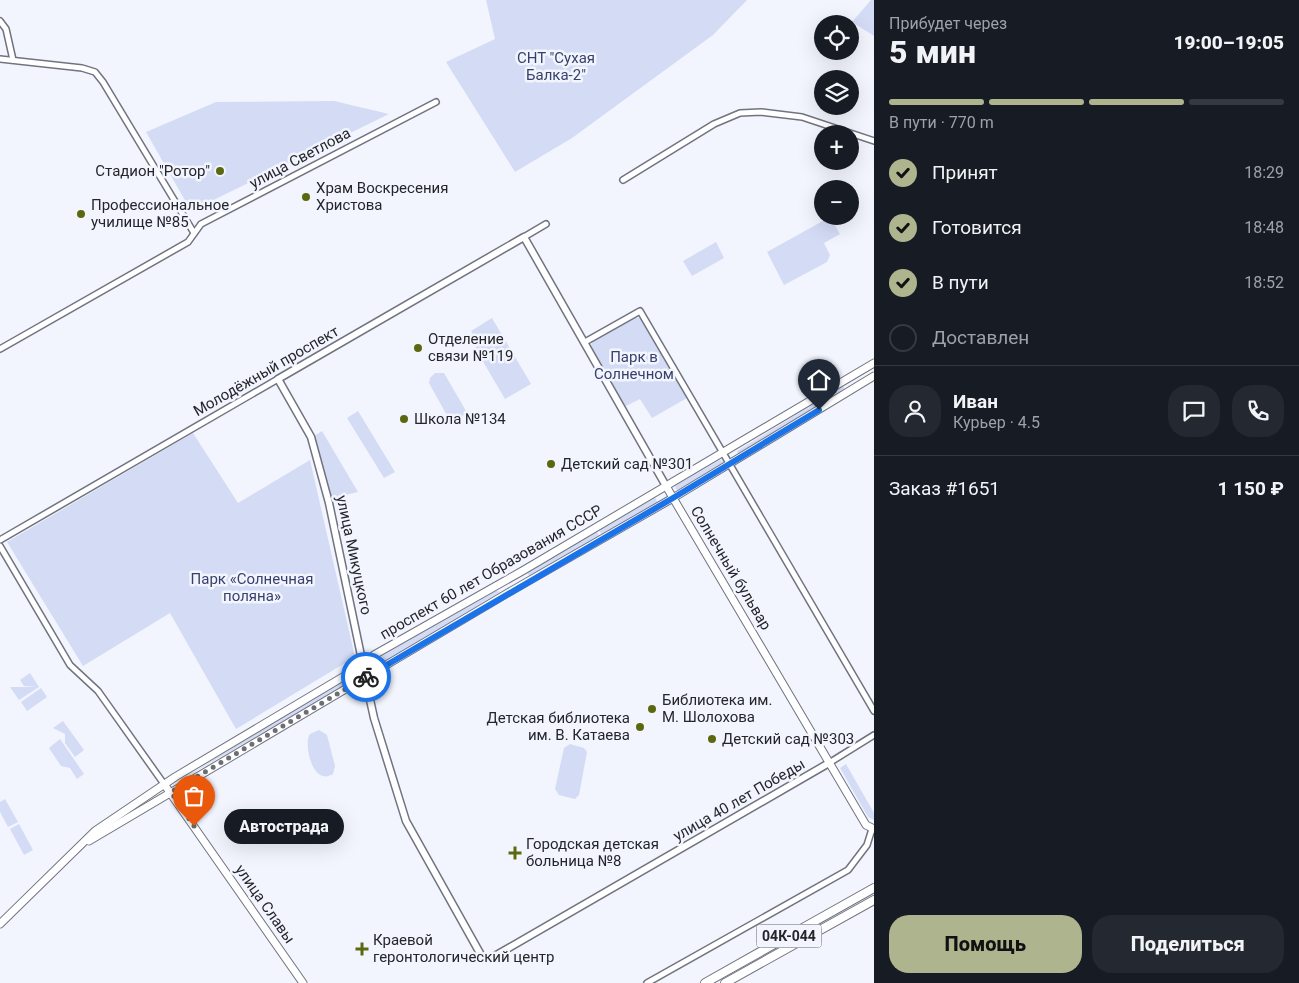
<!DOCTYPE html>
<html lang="ru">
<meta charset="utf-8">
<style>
:root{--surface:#171b24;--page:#242831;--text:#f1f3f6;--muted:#9ea1a6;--line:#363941;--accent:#aeb48e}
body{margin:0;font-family:Roboto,sans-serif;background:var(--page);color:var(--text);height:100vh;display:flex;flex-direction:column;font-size:19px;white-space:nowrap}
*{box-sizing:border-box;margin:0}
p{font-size:16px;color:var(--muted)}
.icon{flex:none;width:28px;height:28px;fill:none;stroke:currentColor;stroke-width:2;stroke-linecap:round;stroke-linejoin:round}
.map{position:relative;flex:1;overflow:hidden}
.side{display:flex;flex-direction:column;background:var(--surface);width:425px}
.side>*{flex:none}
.tools{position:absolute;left:814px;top:15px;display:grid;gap:10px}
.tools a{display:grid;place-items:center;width:45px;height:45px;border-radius:50%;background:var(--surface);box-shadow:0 5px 20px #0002;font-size:25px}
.pin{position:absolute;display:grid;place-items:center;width:42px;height:42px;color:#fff;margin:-51px -21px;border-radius:50% 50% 50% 0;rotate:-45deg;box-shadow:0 0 5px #0007}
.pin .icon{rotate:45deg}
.courier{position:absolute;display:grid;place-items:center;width:50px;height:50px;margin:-25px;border:4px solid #1a73e8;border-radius:50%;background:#fff;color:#222;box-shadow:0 1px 6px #0007}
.bubble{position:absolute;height:35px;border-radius:18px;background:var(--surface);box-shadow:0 5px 20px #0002;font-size:16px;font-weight:800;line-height:35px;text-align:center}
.head em{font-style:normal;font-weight:800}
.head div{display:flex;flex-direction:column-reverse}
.head{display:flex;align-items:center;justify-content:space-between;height:85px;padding:0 15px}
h1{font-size:32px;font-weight:800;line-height:38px}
.bar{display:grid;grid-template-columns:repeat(4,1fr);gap:8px 5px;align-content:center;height:60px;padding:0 15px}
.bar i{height:6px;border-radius:4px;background:var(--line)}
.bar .selected{background:var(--accent)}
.bar p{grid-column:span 4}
.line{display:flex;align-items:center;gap:12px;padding:0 15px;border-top:1px solid var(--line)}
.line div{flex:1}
.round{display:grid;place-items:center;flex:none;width:52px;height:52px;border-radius:20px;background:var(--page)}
ol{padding:0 15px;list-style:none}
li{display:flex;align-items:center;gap:15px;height:55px}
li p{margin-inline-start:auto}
li .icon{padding:5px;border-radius:50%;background:var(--accent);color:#111;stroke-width:4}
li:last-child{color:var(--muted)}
li i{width:28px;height:28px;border:2px solid var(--line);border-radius:50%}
.action{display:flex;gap:10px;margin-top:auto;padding:10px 15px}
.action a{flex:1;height:58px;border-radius:20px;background:var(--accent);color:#111;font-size:20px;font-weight:800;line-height:58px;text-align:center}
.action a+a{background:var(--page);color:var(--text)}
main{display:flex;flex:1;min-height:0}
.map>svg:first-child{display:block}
</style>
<main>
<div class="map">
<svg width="874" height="983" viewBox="0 0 874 983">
<rect width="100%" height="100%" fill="#f2f5fe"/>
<g fill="#d4dbf5">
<polygon points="486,0 747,0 713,35 572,138 515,172 446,62 495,39"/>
<polygon points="871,0 874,0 874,36 852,22"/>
<polygon points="334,101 389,114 191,211 146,132 216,102"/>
<polygon points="830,217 840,234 824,243 830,255 827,262 784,285 767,252"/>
<polygon points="716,242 724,258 692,276 683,261"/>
<polygon points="633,317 640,318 687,398 652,418 640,399 624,407 590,347 593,341"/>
<polygon points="492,318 531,384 505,399 475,348 479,345 471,331"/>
<polygon points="435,373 444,373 466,411 461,419 450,421 429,383 430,378"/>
<polygon points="843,386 845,389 738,454 737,451"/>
<polygon points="358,411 395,472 384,478 347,418"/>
<polygon points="322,431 358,492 332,498 314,436"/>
<polygon points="193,433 238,503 310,460 355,657 236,729 170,613 83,666 7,542"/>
<polygon points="720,460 723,461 722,465 679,490 675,489 676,485"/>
<polygon points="654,496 658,503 602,535 598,529"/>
<polygon points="596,530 600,537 529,576 527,572"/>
<polygon points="495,590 500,592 375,667 373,661 375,660"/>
<polygon points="357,672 361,674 359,677 179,781"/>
<polygon points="30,673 39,687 19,700 10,687 37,687 24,686 20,680"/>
<polygon points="41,688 47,697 27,711 21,702"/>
<polygon points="63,721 84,750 75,757 65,743 65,734 53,728"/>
<path d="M319 730 327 735 335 766 333 774C312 787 303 743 310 734Z"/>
<polygon points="60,739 84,774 77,779 70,768 61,766 49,748"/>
<polygon points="570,744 584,748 587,752 579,795 575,799 559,795 555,789 564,748"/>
<polygon points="846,764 874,813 874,820 868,817 840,768"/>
<polygon points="5,799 18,822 8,827 0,812 0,802"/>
<polygon points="19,824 33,850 24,855 10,829"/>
</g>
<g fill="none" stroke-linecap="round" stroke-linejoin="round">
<g stroke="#707480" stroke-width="8">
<g id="minor">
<polyline points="0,21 6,29 13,60"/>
<polyline points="0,59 82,68 95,72 103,82 194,233"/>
<polyline points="623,180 714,124 740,113 761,112 802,117 874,141"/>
<polyline points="524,237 546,224"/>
<polyline points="585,342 640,311 874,711"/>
<polyline points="0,349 188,242 201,224 436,102"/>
<polyline points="0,540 278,379"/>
<polyline points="0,546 70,665 98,691 164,784"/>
<polyline points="829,763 874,735"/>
<polyline points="647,983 848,870 867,845 872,829"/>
</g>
</g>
<g stroke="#707480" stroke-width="9">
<g id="tertiary">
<polyline points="363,665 329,503 311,437 278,379 524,237 666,486"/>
<polyline points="365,677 374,718 406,821 481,955 486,959 493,957 829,763"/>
</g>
</g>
<g stroke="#707480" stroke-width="9">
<g id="secondary">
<polyline points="666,486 866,825 874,829"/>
<polyline points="164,784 303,983"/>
<polyline points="89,841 506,594 673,498 874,376"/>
<polyline points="0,924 95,831 175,777 363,665 374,655 524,570 874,363"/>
</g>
</g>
<g stroke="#707480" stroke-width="10">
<g id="primary">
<polyline points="705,983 874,888"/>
<polyline points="725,983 874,900"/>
</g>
</g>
<use href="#minor" stroke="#fff" stroke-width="5"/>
<use href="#tertiary" stroke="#fff" stroke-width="6"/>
<use href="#secondary" stroke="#fff" stroke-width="7"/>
<use href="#primary" stroke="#fff" stroke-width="8"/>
</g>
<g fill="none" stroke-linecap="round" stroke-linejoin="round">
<polyline stroke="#6d6e75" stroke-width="5" stroke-dasharray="0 9" points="194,826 171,792 366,677"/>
<polyline stroke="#1a73e8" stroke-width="6" points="366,677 673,498 819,410"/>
</g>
<g fill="#5b6810" stroke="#f2f5fe" stroke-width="2">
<circle cx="220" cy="171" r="5"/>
<circle cx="306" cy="197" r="5"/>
<circle cx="81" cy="214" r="5"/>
<circle cx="418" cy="348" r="5"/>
<circle cx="404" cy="419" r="5"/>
<circle cx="551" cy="464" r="5"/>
<circle cx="652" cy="709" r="5"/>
<circle cx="640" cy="727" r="5"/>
<circle cx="712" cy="739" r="5"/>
<path d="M512.5 845.5h5v5h5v5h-5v5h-5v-5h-5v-5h5z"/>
<path d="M359.5 941.5h5v5h5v5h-5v5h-5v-5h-5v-5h5z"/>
</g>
<g text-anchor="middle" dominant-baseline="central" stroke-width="5" stroke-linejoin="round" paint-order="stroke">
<rect fill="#f2f5fe" stroke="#62646a" stroke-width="1" x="756.5" y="924.5" width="65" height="23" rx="4"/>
<g font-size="14" font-weight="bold" fill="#25262b">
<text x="789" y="936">04К-044</text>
</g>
<g font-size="15" fill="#38416b" stroke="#f2f5fe">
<text x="556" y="58">СНТ "Сухая<tspan x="556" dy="17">Балка-2"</tspan></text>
<text x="634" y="357">Парк в<tspan x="634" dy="17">Солнечном</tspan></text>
<text x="252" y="579">Парк «Солнечная<tspan x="252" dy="17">поляна»</tspan></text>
</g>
<g font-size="15" fill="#25262b" stroke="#f2f5fe">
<text transform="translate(300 158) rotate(-28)">улица Светлова</text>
<text transform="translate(266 371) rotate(-30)">Молодёжный проспект</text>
<text transform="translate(354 555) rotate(78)">улица Микуцкого</text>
<text transform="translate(731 568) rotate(59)">Солнечный бульвар</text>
<text transform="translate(491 572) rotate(-30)">проспект 60 лет Образования СССР</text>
<text transform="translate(739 800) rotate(-30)">улица 40 лет Победы</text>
<text transform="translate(265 904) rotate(55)">улица Славы</text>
</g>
<g font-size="15" fill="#25262b" stroke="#f2f5fe" text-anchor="start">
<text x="210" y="171" text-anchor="end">Стадион "Ротор"</text>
<text x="316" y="188">Храм Воскресения<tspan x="316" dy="17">Христова</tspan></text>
<text x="91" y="205">Профессиональное<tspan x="91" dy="17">училище №85</tspan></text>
<text x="428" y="339">Отделение<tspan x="428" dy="17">связи №119</tspan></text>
<text x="414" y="419">Школа №134</text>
<text x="561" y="464">Детский сад №301</text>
<text x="662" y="700">Библиотека им.<tspan x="662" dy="17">М. Шолохова</tspan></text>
<text x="630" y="718" text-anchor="end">Детская библиотека<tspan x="630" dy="17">им. В. Катаева</tspan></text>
<text x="722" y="739">Детский сад №303</text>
<text x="526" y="844">Городская детская<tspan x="526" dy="17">больница №8</tspan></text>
<text x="373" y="940">Краевой<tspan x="373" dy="17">геронтологический центр</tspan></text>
</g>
</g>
</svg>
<div class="tools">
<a><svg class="icon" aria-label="locate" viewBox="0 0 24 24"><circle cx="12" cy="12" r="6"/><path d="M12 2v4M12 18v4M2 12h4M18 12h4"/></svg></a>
<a><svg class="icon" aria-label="layers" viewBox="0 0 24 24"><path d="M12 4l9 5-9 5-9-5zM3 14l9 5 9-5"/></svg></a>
<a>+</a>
<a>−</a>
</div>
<div class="pin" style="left:194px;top:826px;background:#ea580c"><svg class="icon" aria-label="bag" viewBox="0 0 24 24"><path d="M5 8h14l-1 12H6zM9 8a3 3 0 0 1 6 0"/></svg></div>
<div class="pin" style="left:819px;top:410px;background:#1f2937"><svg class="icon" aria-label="home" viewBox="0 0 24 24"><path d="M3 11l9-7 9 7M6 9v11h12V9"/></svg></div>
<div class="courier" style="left:366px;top:677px"><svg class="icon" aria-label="bike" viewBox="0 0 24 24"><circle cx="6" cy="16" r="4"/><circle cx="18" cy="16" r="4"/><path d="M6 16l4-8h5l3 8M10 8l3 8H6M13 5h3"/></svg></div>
<div class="bubble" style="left:224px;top:809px;width:120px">Автострада</div>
</div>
<section class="side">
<div class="head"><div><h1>5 мин</h1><p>Прибудет через</p></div><em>19:00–19:05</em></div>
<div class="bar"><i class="selected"></i><i class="selected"></i><i class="selected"></i><i></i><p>В пути · 770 m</p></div>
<ol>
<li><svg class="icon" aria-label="check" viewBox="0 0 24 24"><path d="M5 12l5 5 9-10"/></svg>Принят<p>18:29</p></li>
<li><svg class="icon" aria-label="check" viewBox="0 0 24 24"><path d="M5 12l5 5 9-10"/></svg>Готовится<p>18:48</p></li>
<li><svg class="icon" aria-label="check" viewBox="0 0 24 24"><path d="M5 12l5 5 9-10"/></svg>В пути<p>18:52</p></li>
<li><i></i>Доставлен</li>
</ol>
<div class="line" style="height:90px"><a class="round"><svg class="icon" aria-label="person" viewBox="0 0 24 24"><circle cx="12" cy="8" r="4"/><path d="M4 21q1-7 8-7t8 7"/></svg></a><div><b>Иван</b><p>Курьер · 4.5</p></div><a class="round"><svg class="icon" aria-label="chat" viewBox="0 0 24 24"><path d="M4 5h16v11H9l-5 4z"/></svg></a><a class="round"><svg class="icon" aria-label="phone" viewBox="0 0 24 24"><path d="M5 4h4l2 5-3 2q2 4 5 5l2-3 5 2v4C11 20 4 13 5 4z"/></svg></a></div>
<div class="line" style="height:65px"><div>Заказ #1651</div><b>1 150 ₽</b></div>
<div class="action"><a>Помощь</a><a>Поделиться</a></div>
</section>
</main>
